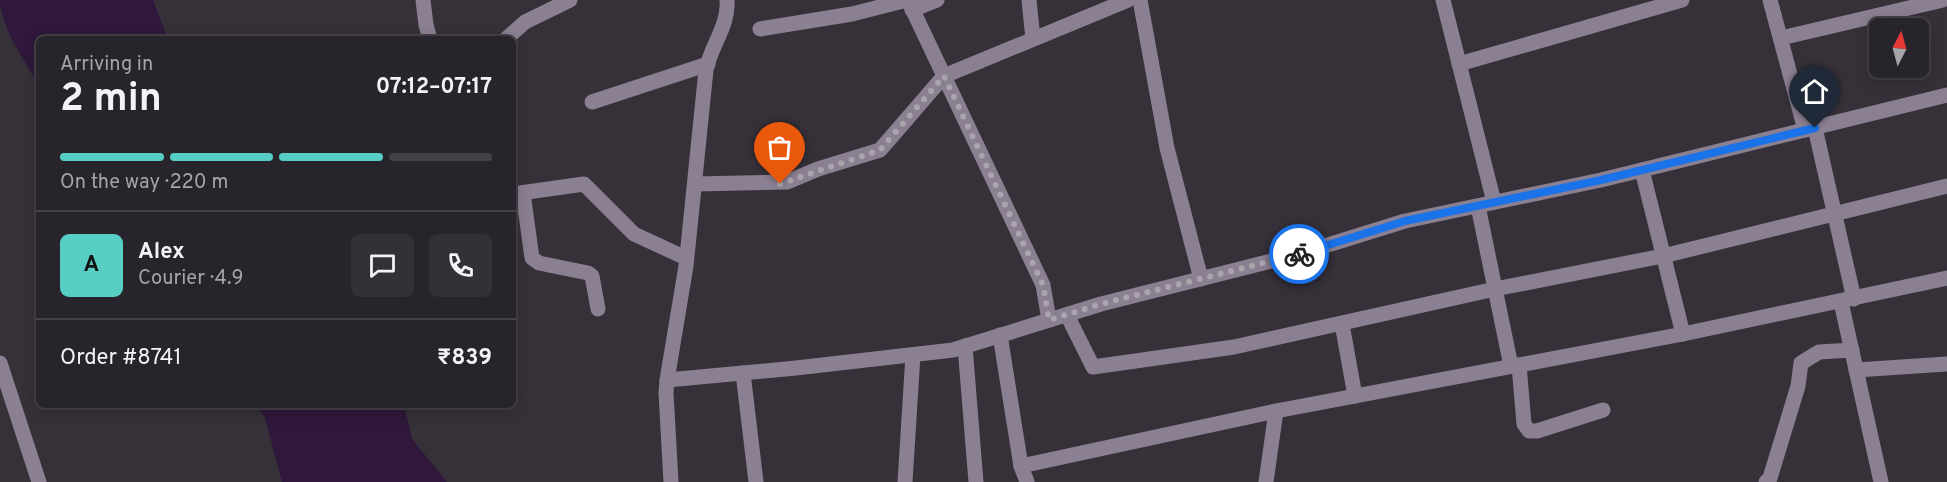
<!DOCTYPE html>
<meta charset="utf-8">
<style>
:root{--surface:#28242b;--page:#343037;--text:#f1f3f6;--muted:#a5a4a9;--line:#444147;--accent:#56cec4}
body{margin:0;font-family:Overpass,sans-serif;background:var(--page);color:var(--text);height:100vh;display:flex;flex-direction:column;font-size:22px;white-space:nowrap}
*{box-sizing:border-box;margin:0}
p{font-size:20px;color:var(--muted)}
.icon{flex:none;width:33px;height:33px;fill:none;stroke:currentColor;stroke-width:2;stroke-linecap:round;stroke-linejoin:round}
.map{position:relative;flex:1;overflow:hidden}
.sheet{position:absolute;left:36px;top:36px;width:480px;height:372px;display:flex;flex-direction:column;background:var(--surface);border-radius:9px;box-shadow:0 3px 15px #0003,0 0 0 2px var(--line)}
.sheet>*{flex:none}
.needle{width:39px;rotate:6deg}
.controls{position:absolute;left:1869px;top:18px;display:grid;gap:12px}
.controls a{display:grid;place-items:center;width:60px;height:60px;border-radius:9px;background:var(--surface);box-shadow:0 3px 15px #0003,0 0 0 2px var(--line);font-size:30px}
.pin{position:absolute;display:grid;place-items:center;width:51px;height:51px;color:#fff;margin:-62px -26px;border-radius:50% 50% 50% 0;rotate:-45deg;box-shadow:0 0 6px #0007}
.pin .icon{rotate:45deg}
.courier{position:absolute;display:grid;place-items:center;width:60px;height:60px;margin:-30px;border:4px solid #1a73e8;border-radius:50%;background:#fff;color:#222;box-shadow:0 2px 8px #0007}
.overview em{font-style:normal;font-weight:700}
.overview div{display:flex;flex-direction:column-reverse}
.overview{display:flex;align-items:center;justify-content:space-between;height:102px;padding:0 24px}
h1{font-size:39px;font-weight:700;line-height:45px}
.bar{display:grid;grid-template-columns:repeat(4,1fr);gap:9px 6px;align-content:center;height:72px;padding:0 24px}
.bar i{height:8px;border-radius:4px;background:var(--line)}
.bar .on{background:var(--accent)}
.bar p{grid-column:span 4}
.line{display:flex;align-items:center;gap:15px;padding:0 24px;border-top:2px solid var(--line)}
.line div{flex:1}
.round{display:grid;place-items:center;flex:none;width:63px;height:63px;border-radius:9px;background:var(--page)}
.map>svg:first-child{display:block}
</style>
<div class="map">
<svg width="1947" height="482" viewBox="0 0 1947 482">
<rect width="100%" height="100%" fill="#363039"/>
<g fill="#2f183b">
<path d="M0 0H153L168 39H39V86C26 62 0 27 0 0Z"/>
<polygon points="256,405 404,405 412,439 447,482 282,482 265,418"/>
</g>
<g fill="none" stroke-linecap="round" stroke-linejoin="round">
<g stroke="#8b7f92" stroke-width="15">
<polyline points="423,0 426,25 430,39"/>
<polyline points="908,0 1043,285 1049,320"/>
<polyline points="1029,0 1033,39"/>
<polyline points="1140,0 1167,148 1201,279"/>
<polyline points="1443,0 1494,202"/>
<polyline points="1770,0 1805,130"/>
<polyline points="912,10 937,0"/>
<polyline points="760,29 852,14 907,0"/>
<polyline points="1781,38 1943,0"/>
<polyline points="506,39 525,22 570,0"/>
<polyline points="1459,64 1682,0"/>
<polyline points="592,102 708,64"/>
<polyline points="1815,128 1854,299"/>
<polyline points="1642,170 1683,334"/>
<polyline points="695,184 787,182 818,169 880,150 944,76 1128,0"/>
<polyline points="523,193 532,258 539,263 588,273 592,276 598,309"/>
<polyline points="513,194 584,184 634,234 686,258"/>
<polyline points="1478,206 1511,366"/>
<polyline points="1841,302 1881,482"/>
<polyline points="1067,315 1093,367 1234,347 1495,289 1663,256 1947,186"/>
<polyline points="1342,324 1355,396"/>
<polyline points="1000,335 1021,466 1027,482"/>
<polyline points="965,346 976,482"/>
<polyline points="0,363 39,482"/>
<polyline points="1519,365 1524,424 1529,431 1537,431 1603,410"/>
<polyline points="1856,370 1947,364"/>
<polyline points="743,373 756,482"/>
<polyline points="667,380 796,368 953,350 1101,304 1299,254 1405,221 1601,180 1947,95"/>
<polyline points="1021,466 1276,411 1683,334 1947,278"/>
<path d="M671 482 666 393 667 380 686 266 706 70C711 45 729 26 727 0"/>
<polyline points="905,482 913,355"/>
<polyline points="1266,482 1276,411"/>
<polyline points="1766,482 1770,478 1798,386 1801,363 1819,352 1852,350"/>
</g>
</g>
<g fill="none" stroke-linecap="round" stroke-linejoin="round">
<polyline stroke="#aaa5ac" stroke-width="6" stroke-dasharray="0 10.8" points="780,184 880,150 944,76 1043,285 1049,320 1101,304 1299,254"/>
<polyline stroke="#1a73e8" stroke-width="8" points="1299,254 1405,221 1601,180 1815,128"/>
</g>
</svg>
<div class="controls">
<a><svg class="needle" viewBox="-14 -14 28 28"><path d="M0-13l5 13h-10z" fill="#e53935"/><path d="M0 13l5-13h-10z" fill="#a5a4a9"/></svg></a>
</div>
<div class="pin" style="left:780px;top:184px;background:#ea580c"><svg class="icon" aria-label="bag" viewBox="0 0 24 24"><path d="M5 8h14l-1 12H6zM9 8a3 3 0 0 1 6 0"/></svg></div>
<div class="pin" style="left:1815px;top:128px;background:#1f2937"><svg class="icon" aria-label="home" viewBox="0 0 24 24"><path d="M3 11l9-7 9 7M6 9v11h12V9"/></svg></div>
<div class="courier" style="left:1299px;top:254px"><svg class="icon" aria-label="bike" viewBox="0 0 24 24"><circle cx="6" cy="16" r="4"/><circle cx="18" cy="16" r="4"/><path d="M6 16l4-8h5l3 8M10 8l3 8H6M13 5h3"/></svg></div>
<section class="sheet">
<div class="overview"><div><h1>2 min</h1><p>Arriving in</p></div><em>07:12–07:17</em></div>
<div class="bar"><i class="on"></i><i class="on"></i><i class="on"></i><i></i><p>On the way · 220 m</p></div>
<div class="line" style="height:108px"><b class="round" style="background:var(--accent);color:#111">A</b><div><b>Alex</b><p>Courier · 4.9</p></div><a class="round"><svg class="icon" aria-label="chat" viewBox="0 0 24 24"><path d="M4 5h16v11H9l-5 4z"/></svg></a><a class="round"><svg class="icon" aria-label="phone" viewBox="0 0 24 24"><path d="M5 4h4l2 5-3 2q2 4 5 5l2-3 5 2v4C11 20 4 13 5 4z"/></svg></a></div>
<div class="line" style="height:78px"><div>Order #8741</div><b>₹839</b></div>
</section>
</div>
